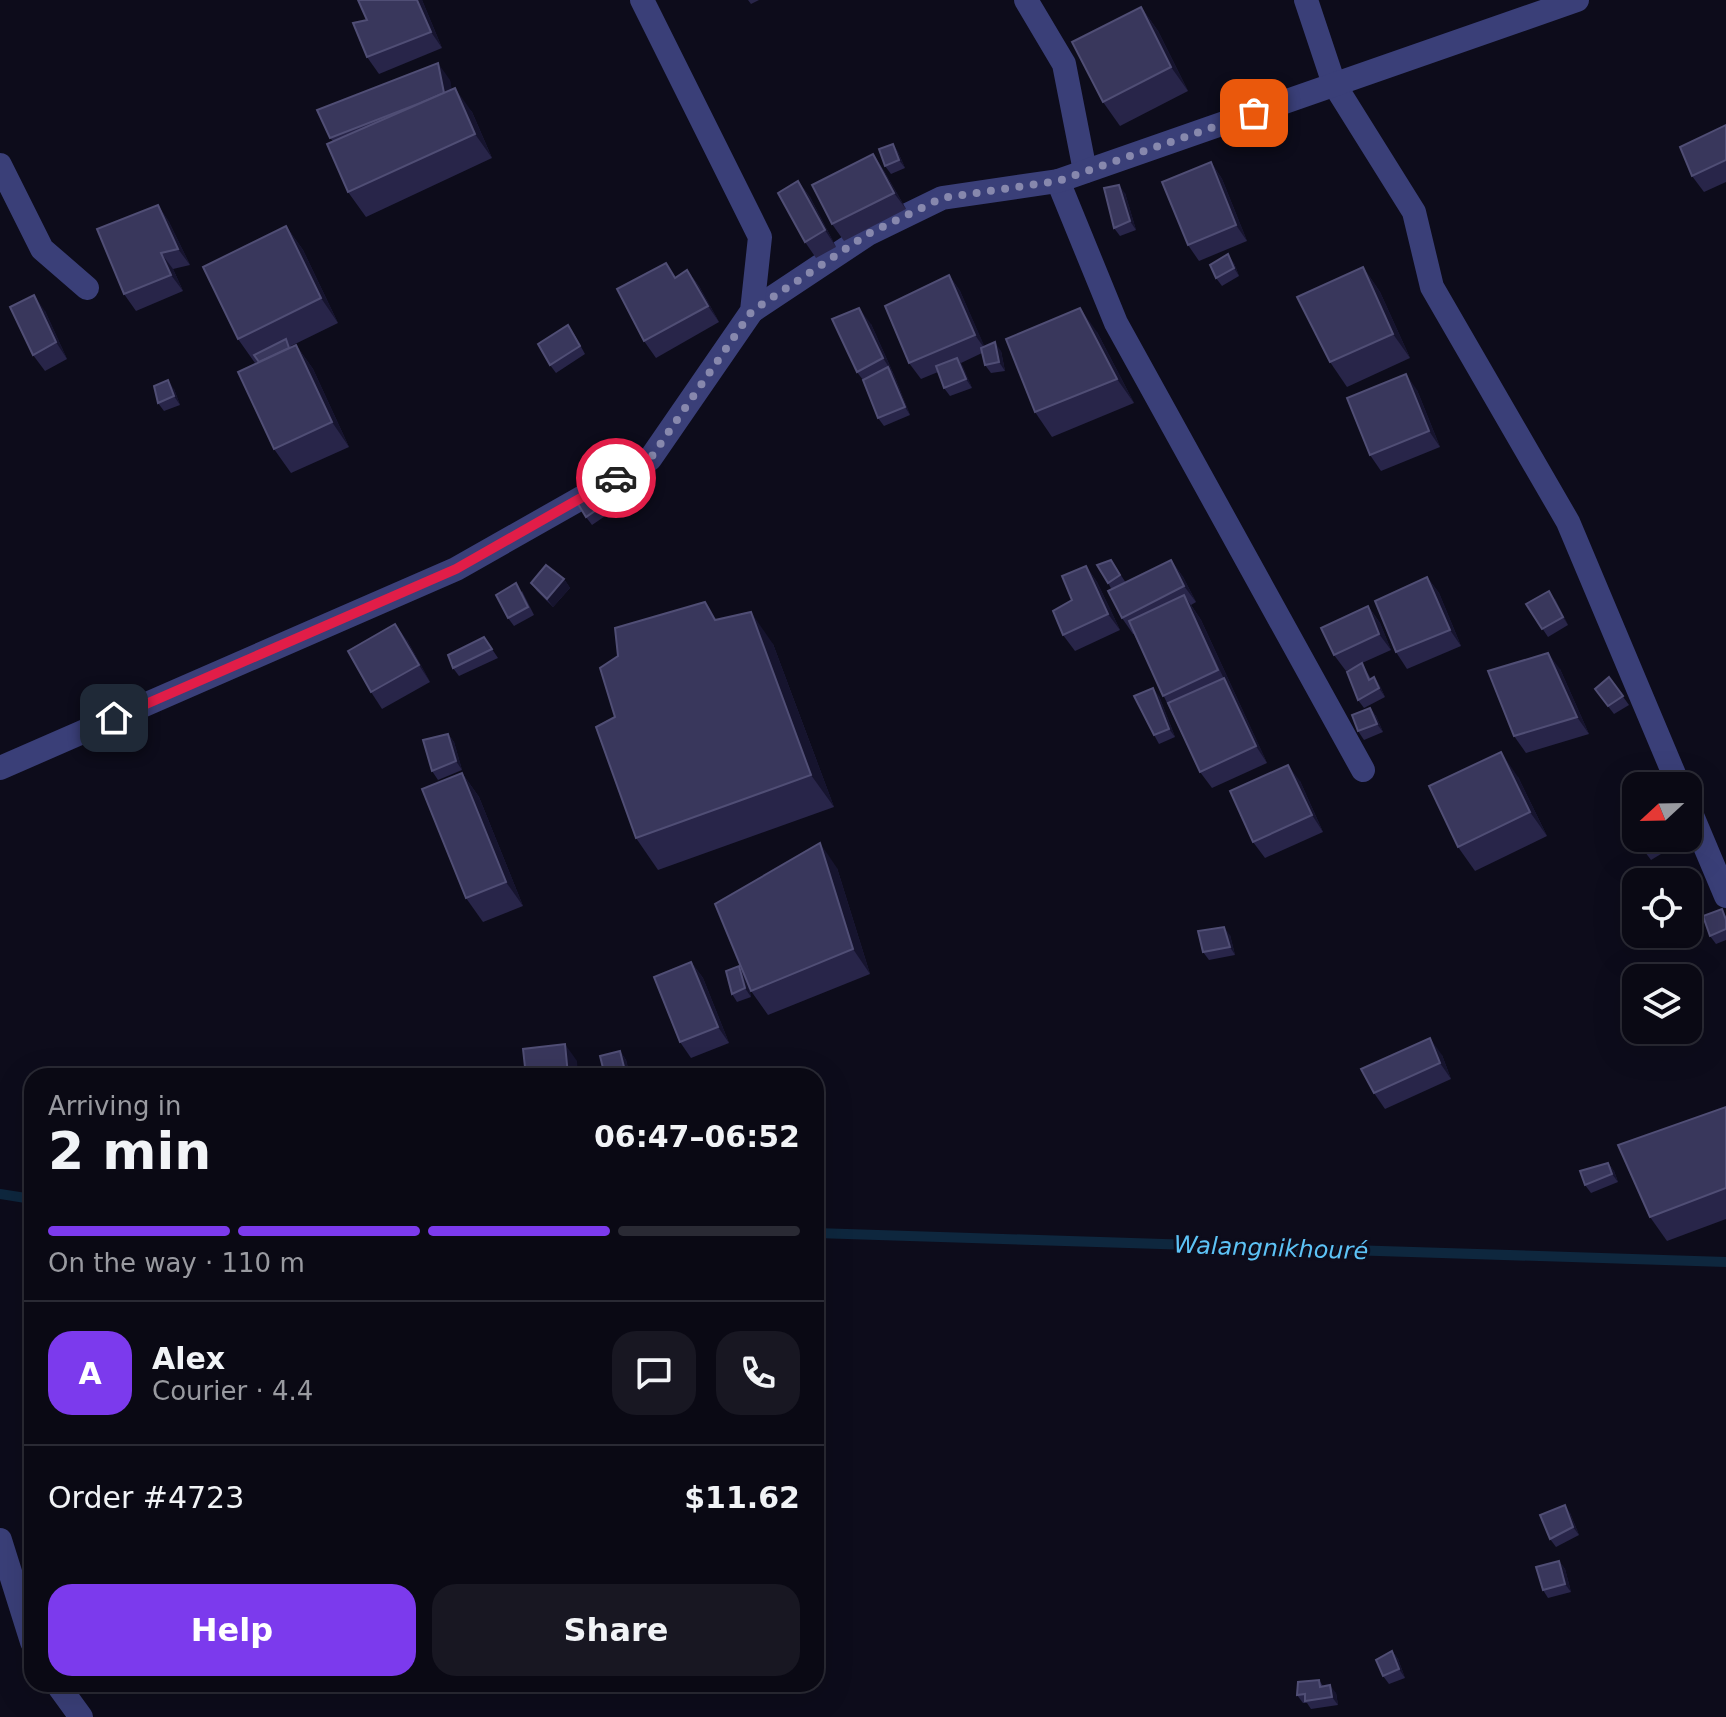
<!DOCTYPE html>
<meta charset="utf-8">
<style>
:root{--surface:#0a0914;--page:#181722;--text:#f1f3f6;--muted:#999aa0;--line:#2a2a34;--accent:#7c3aed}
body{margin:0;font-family:"DejaVu Sans",sans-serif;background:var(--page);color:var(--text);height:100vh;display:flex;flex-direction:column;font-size:30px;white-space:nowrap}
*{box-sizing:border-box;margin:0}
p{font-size:26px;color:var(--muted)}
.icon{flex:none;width:44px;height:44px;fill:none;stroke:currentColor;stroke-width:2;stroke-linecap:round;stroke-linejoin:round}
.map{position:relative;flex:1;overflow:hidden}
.side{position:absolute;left:24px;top:1068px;width:800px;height:624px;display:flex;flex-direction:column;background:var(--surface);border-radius:24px;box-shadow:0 8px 32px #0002,0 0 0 2px var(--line)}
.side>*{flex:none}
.needle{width:52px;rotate:248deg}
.fabs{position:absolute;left:1622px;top:772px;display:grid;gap:16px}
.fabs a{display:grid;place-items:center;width:80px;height:80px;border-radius:16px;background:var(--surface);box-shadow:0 8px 32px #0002,0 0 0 2px var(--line);font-size:40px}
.pin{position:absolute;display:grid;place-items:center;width:68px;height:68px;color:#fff;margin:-34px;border-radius:16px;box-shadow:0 4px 12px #0006}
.courier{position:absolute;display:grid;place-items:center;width:80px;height:80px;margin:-40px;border:6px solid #e11d48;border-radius:50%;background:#fff;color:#222;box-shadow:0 2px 10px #0007}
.summary em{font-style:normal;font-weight:700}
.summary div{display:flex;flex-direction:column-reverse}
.summary{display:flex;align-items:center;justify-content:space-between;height:136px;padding:0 24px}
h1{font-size:52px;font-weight:700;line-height:60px}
.bar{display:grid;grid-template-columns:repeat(4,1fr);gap:12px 8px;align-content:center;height:96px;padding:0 24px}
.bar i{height:10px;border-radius:6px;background:var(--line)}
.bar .on{background:var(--accent)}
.bar p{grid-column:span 4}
.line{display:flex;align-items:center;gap:20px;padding:0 24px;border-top:2px solid var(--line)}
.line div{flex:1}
.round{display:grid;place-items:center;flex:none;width:84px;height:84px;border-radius:24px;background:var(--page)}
.cta{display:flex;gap:16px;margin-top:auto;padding:16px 24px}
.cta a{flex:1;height:92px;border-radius:24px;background:var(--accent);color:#fff;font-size:32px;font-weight:700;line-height:92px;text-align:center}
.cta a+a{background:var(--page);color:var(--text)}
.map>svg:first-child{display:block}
</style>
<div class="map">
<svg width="1726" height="1717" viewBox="0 0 1726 1717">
<rect width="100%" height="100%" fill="#0d0c1b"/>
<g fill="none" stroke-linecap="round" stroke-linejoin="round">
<g stroke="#0e273e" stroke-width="10">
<polyline points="0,1194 32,1199"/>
<polyline points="816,1233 1726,1262"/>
</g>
<g stroke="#3a3f78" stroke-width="24">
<polyline points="1026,0 1064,64 1085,171"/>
<polyline points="1306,0 1334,84 1414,212 1432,287 1568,522 1679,786"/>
<polyline points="0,165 42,249 87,288"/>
<polyline points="1058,181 1116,323 1363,770"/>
<polyline points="752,311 868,234 942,198 1058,181 1577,0"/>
<polyline points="0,768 456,569 650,459 752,311 760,237 642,0"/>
<polyline points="1688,806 1726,896"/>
<polyline points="0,1540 32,1642"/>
<polyline points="57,1684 81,1717"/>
</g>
</g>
<g fill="#282549">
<polygon points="422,0 442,48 379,74 367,57"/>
<polygon points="748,0 759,0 751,4"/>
<polygon points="1141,7 1158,31 1188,91 1120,126 1103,102"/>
<polygon points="450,80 451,90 472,112 492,158 366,217 348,192 333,141 330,138"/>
<polygon points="1726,125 1726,182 1704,192 1692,176"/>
<polygon points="893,144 898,152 905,168 891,174 885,166"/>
<polygon points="873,154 884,171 906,209 844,241 832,224"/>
<polygon points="1211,162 1222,179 1247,241 1199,261 1188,245"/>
<polygon points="798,181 810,197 836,247 816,258 805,242"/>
<polygon points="1125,193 1136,230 1120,236 1114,228"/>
<polygon points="158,205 169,222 190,265 173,269 183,291 136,311 124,294"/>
<polygon points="286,226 303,250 338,323 291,346 291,347 296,345 313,369 349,447 291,473 274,449 259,362 255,363 238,339"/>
<polygon points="666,263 676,278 687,270 699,286 719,322 656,358 644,341"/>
<polygon points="1234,263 1239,276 1222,286 1216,278"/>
<polygon points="1363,267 1380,292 1410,358 1347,387 1330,362"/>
<polygon points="949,275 960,291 984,346 1001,351 1005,371 991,373 985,365 982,353 961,363 972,388 950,396 944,388 938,372 921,379 909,363"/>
<polygon points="45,311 67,359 45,371 33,355"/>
<polygon points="871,324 894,375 910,415 884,426 878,418 863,380 857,372"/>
<polygon points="1097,332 1134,403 1052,437 1035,412"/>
<polygon points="574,334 585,354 556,373 550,365"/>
<polygon points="174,389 180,405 164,411 158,403"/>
<polygon points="1417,390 1440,447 1381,471 1370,455"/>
<polygon points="598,484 614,510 592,525 586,517"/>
<polygon points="1111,560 1126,583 1171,560 1183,577 1196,602 1191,605 1201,620 1267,763 1212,788 1200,772 1134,634 1133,634 1122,618 1112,590 1108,583"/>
<polygon points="1086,566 1097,582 1120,630 1075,651 1063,635 1072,600"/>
<polygon points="1427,577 1439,593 1461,646 1407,669 1396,652"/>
<polygon points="564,579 570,588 553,607 537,591 531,583"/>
<polygon points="522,591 534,615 514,626 508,618"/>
<polygon points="1555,599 1568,625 1548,637 1526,604"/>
<polygon points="1368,606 1380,623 1391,650 1362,663 1371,679 1374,677 1380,686 1385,697 1364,708 1358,700 1361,664 1346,671 1334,655"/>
<polygon points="717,620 773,644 834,807 658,870 636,838 615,717"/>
<polygon points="484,637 498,658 459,676 453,668"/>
<polygon points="407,640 430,682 382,709 371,692"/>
<polygon points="1560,669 1589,734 1526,753 1514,736"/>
<polygon points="1609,677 1629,705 1614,714 1595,689"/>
<polygon points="1159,696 1175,737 1159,744 1154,735"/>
<polygon points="1370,708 1376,716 1383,732 1364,740 1358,731"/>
<polygon points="448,734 454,742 462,770 438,780 432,771"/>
<polygon points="462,773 479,797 523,906 483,922 466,898"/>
<polygon points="1518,777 1547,836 1475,871 1458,847"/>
<polygon points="1300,781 1323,832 1265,858 1253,842"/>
<polygon points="1659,838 1666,851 1651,860 1645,852"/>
<polygon points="837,868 870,974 768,1015 751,991 748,984 751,997 737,1002 732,994 742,970"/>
<polygon points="1726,915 1726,940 1716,944 1710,936"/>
<polygon points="1230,935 1235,955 1209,960 1203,952"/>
<polygon points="691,962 703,978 729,1043 691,1058 680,1042"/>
<polygon points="620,1051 626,1060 630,1076 605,1076"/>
<polygon points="1442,1055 1451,1079 1385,1109 1374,1093"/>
<polygon points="1726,1107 1726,1219 1667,1241 1650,1217"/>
<polygon points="1608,1163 1614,1171 1618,1182 1591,1193 1585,1185"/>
<polygon points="1570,1513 1579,1535 1556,1547 1550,1539"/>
<polygon points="1559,1561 1565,1569 1571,1592 1548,1598 1543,1590"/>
<polygon points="1392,1651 1398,1659 1405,1678 1389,1684 1383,1676"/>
<polygon points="1319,1680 1323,1686 1336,1693 1338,1705 1311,1709 1307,1703 1303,1703 1297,1695"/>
</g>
<g fill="#16142e">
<polygon points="417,0 422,0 442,48 431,32"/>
<polygon points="1141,7 1158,31 1188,91 1171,67"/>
<polygon points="438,63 450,80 456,111 444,94"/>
<polygon points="455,88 472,112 492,158 475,134"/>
<polygon points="893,144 898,152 905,168 899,160"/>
<polygon points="873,154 884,171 906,209 894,193"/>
<polygon points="1211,162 1222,179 1247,241 1236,225"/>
<polygon points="798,181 810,197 836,247 825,230"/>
<polygon points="1119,185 1125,193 1136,230 1130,221"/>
<polygon points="158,205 169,222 190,265 178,249"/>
<polygon points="286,226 303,250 338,323 321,298"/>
<polygon points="161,253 173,269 183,291 171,275"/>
<polygon points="1228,254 1234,263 1239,276 1234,268"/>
<polygon points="1363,267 1380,292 1410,358 1393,334"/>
<polygon points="687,270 699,286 719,322 708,306"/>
<polygon points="949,275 960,291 987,352 975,335"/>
<polygon points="34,295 45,311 67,359 56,342"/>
<polygon points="859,308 871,324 894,375 883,358"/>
<polygon points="1080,308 1097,332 1134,403 1117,379"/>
<polygon points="995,342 1001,351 1005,371 999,362"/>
<polygon points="296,345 313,369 349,447 332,422"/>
<polygon points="957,358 963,366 972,388 966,379"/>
<polygon points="888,367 894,375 910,415 905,407"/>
<polygon points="1406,374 1417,390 1440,447 1429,431"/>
<polygon points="168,380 174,389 180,405 174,396"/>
<polygon points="1171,560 1183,577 1196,602 1184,586"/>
<polygon points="1086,566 1097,582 1120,630 1108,614"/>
<polygon points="1427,577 1439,593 1461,646 1450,630"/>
<polygon points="564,579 570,588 553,607 547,599"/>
<polygon points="1549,591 1555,599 1568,625 1563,617"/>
<polygon points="1184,595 1201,620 1267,763 1256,746"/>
<polygon points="1368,606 1380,623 1391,650 1379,634"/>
<polygon points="751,612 773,644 834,807 811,775"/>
<polygon points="395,624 407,640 430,682 419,665"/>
<polygon points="1548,653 1560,669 1589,734 1577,717"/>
<polygon points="1374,677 1380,686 1385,697 1379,688"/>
<polygon points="1153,688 1159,696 1175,737 1169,729"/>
<polygon points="1370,708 1376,716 1383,732 1377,724"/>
<polygon points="448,734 454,742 462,770 456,761"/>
<polygon points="1501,752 1518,777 1547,836 1530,812"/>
<polygon points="1288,765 1300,781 1323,832 1312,815"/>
<polygon points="462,773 479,797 523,906 506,882"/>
<polygon points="820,843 837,868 870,974 853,949"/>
<polygon points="1224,927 1230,935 1235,955 1230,947"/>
<polygon points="691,962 703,978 729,1043 718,1027"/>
<polygon points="739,966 745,974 751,997 745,988"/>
<polygon points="1430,1038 1442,1055 1451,1079 1440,1063"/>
<polygon points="565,1044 577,1061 578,1076 569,1076 568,1075"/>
<polygon points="620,1051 626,1060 630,1076 629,1076 625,1071"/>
<polygon points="1608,1163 1614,1171 1618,1182 1612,1174"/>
<polygon points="1565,1505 1570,1513 1579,1535 1573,1527"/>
<polygon points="1559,1561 1565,1569 1571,1592 1565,1584"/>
<polygon points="1392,1651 1398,1659 1405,1678 1399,1669"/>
<polygon points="1330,1685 1336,1693 1338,1705 1332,1697"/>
</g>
<g fill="#39375c" stroke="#504e75" stroke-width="2">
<polygon points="358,0 417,0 431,32 367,57 353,23 367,20"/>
<polygon points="1141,7 1171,67 1103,102 1072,42"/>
<polygon points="438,63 444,93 418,104 330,138 317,110"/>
<polygon points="455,88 475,134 348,192 327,144"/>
<polygon points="1726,125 1726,160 1692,176 1680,147"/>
<polygon points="893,144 899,160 885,166 879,149"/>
<polygon points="873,154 894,193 832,224 812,185"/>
<polygon points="1211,162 1236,225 1188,245 1162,182"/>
<polygon points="798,181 825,230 805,242 778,193"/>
<polygon points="1119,185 1130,221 1114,228 1104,188"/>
<polygon points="158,205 178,249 161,253 171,275 124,294 97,229"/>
<polygon points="286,226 321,298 238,339 203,267"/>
<polygon points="1228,254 1234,268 1216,278 1210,265"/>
<polygon points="666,263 675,278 687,270 708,306 644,341 617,289"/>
<polygon points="1363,267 1393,334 1330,362 1297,297"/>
<polygon points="949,275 975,335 909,363 885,306"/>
<polygon points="34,295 56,342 33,355 10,307"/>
<polygon points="859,308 883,358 857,372 832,319"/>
<polygon points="1080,308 1117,379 1035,412 1006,339"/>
<polygon points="568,325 580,346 550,365 538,344"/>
<polygon points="286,339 289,348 259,362 254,355"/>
<polygon points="995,342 999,362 985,365 981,348"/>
<polygon points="296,345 332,422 274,449 238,372"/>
<polygon points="957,358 966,379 944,388 936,366"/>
<polygon points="888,367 905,407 878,418 863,380"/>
<polygon points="1406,374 1429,431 1370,455 1347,398"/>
<polygon points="168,380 174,396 158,403 154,386"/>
<polygon points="598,484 608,502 586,517 575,499"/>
<polygon points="1111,560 1120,575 1108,583 1097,565"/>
<polygon points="1171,560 1184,586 1122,618 1108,591"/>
<polygon points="546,565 564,579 547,599 531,583"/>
<polygon points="1086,566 1108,614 1063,635 1053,611 1072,600 1062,576"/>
<polygon points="1427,577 1450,630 1396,652 1375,601"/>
<polygon points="516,583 528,607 508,618 496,595"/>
<polygon points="1549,591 1563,617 1542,629 1526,604"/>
<polygon points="1184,595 1218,670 1163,696 1129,621"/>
<polygon points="705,602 715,620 751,612 811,775 636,838 596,727 615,717 600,668 618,656 615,628"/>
<polygon points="1368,606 1379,634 1334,655 1321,628"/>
<polygon points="395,624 419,665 371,692 348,651"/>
<polygon points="484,637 492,649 453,668 448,655"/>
<polygon points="1548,653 1577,717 1514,736 1488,671"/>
<polygon points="1362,663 1369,680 1374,677 1379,688 1358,700 1347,672"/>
<polygon points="1609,677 1623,696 1608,706 1595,689"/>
<polygon points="1224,678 1256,746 1200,772 1168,703"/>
<polygon points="1153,688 1169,729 1154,735 1134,696"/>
<polygon points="1370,708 1377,724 1358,731 1352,715"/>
<polygon points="448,734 456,761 432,771 423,740"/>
<polygon points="1501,752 1530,812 1458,847 1429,786"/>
<polygon points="1288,765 1312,815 1253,842 1230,791"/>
<polygon points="462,773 506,882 466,898 422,789"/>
<polygon points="1638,838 1658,838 1660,842 1645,852"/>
<polygon points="820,843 853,949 751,991 715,904"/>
<polygon points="1722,909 1726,920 1726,929 1710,936 1703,916"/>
<polygon points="1224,927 1230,947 1203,952 1198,931"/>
<polygon points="691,962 718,1027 680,1042 654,977"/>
<polygon points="739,966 745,988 732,994 726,971"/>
<polygon points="1430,1038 1440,1063 1374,1093 1361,1069"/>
<polygon points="565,1044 568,1075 526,1076 523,1049"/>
<polygon points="620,1051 625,1071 605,1076 600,1056"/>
<polygon points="1726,1107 1726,1188 1650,1217 1618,1145"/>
<polygon points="1608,1163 1612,1174 1585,1185 1580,1171"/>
<polygon points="1565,1505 1573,1527 1550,1539 1540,1515"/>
<polygon points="1559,1561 1565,1584 1543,1590 1536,1567"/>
<polygon points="1392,1651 1399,1669 1383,1676 1376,1660"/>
<polygon points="1319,1680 1320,1687 1330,1685 1332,1697 1305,1701 1305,1694 1297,1695 1298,1682"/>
</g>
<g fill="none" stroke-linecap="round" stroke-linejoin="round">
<polyline stroke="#8788ad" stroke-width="8" stroke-dasharray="0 14.4" points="616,478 650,459 752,311 868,234 942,198 1058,181 1254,113"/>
<polyline stroke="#e11d48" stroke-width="10" points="114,718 456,569 616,478"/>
</g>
<g text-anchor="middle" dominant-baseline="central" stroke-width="6" stroke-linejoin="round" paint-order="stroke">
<g font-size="24" font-style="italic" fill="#5dc3f6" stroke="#0d0c1b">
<text transform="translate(1271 1248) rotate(2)">Walangnikhouré</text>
</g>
</g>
</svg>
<div class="fabs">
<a><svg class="needle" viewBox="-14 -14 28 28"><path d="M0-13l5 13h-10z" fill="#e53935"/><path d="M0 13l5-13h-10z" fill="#999aa0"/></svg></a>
<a><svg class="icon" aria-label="locate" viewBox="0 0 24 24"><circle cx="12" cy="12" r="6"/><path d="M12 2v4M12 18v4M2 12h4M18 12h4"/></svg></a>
<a><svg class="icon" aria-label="layers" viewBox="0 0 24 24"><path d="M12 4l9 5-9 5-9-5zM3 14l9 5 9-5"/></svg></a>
</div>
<div class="pin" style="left:1254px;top:113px;background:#ea580c"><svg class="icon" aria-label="bag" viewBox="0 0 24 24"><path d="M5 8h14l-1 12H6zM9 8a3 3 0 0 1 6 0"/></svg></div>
<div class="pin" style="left:114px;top:718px;background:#1f2937"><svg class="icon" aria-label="home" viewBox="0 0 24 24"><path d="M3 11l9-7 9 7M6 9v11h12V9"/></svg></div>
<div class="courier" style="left:616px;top:478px"><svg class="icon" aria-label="car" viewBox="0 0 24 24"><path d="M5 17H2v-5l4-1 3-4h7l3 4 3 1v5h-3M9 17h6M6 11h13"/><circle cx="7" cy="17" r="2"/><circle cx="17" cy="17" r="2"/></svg></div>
<section class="side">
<div class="summary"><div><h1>2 min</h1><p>Arriving in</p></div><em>06:47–06:52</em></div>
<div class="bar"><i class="on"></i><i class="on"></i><i class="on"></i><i></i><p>On the way · 110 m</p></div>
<div class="line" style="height:144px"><b class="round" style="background:var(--accent);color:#fff">A</b><div><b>Alex</b><p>Courier · 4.4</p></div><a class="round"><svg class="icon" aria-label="chat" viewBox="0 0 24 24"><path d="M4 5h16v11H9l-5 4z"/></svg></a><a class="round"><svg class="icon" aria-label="phone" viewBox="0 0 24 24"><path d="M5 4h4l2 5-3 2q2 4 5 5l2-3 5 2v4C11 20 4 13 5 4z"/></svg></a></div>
<div class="line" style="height:104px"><div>Order #4723</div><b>$11.62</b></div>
<div class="cta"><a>Help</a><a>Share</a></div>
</section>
</div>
